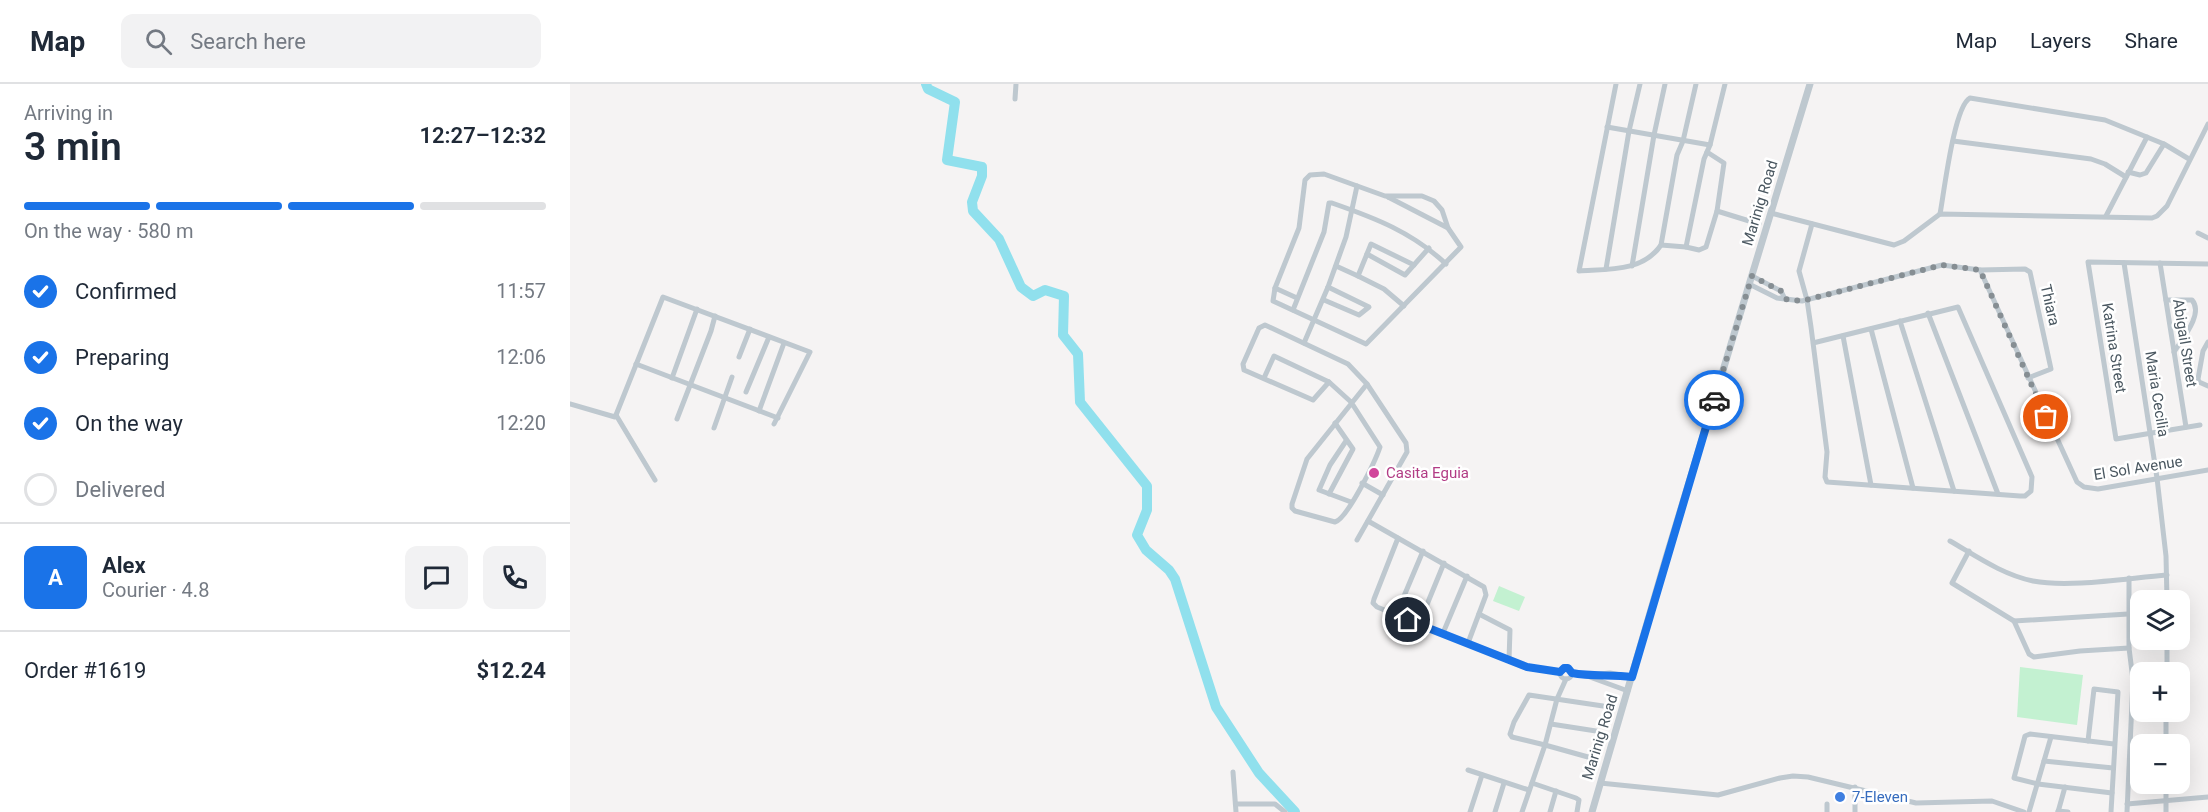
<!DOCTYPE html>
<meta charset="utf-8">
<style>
:root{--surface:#fff;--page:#f2f2f3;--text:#1f2937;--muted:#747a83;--line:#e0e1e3;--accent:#1a73e8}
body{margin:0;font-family:Roboto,sans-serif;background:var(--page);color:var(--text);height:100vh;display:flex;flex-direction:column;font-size:22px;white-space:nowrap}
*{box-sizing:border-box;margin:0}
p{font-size:20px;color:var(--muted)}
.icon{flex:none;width:33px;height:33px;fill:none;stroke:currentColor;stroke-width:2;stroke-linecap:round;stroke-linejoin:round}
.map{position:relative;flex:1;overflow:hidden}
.details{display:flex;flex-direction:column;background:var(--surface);width:570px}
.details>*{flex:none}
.buttons{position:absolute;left:1560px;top:506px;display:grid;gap:12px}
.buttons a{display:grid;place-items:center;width:60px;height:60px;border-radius:12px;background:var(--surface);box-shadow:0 6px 24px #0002;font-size:30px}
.pin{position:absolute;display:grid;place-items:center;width:51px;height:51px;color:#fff;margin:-26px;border:3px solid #fff;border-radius:50%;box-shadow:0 2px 6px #0007}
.courier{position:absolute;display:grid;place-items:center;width:60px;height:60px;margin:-30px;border:4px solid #1a73e8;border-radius:50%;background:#fff;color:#222;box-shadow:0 2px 8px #0007}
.overview em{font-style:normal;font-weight:600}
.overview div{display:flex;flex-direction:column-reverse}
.overview{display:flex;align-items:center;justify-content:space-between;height:102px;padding:0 24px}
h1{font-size:39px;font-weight:600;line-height:45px}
.bar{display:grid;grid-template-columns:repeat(4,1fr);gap:9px 6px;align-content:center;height:72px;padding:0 24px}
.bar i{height:8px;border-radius:4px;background:var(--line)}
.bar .current{background:var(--accent)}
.bar p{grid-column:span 4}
.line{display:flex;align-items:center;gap:15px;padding:0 24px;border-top:2px solid var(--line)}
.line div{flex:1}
.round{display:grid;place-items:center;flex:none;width:63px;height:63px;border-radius:12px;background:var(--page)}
ol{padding:0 24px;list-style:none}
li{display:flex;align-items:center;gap:18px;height:66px}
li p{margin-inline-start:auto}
li .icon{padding:6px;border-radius:50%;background:var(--accent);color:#fff;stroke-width:4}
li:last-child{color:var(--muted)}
li i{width:33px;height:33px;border:3px solid var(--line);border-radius:50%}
header{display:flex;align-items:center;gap:36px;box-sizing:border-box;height:84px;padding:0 30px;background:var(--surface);border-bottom:2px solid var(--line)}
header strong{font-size:28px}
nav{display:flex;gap:33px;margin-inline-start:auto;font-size:21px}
.search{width:420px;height:54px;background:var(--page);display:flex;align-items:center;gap:15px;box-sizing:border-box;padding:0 21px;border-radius:12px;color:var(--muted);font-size:22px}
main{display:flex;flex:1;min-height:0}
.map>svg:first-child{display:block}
</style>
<header>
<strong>Map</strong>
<div class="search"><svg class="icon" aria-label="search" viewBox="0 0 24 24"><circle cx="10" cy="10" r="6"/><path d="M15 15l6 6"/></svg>Search here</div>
<nav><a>Map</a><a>Layers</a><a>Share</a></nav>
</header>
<main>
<section class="details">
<div class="overview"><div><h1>3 min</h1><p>Arriving in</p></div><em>12:27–12:32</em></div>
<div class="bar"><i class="current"></i><i class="current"></i><i class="current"></i><i></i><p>On the way · 580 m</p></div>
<ol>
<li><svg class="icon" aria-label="check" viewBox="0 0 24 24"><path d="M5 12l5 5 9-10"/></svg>Confirmed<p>11:57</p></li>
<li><svg class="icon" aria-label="check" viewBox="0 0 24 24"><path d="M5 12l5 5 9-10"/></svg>Preparing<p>12:06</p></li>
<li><svg class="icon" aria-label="check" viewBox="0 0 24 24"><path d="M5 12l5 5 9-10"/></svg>On the way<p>12:20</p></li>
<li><i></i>Delivered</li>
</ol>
<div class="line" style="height:108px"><b class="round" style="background:var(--accent);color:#fff">A</b><div><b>Alex</b><p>Courier · 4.8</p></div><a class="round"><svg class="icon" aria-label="chat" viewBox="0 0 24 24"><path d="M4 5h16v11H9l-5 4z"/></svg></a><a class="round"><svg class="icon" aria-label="phone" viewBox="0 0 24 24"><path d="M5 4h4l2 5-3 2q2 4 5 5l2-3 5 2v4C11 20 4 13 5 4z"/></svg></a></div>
<div class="line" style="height:78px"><div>Order #1619</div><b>$12.24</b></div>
</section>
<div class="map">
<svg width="1638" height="728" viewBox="0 0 1638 728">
<rect width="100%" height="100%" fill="#f5f3f3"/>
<g fill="#c3f1d1">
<polygon points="929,502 955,513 949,527 923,517"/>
<polygon points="1450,583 1513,591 1507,641 1447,633"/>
</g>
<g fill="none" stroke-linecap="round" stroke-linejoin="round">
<polyline stroke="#90e0ed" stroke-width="10" points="356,0 358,5 385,18 377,76 412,83 412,92 402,118 403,127 429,155 451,203 463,212 475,206 494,212 493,251 508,270 510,318 577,402 577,426 567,451 576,466 599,486 605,495 646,623 689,689 725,728"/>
<g stroke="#bec8cf" stroke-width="5">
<path d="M1046 0 1009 187C1037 185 1073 188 1091 161L1107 71 1113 57 1126 0"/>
<polyline points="445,15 446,0"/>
<polyline points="1037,43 1140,61 1155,0"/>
<polyline points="1383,57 1521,75 1535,80 1556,93"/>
<polyline points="1558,88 1570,91 1576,89 1594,60"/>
<polygon points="754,90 815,112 852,112 864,117 872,126 878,144 891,163 796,260 703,217 705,204 729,144 735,96 740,91"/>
<polyline points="818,113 878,144"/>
<polyline points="1147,127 1189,140"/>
<polyline points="1201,129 1324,161 1334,157 1370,130 1582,134 1587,132 1597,122 1638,40"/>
<path d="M1370 130C1374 109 1384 22 1400 14L1535 36 1594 60 1619 75"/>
<polyline points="1536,132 1577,53"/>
<polyline points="1242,140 1229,187 1237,216 1241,243 1257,368 1255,393 1257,398 1450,412 1455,412 1461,407 1462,393 1388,223 1243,259"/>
<polyline points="1628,149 1638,154"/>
<polyline points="1091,161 1116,163 1134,75 1140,61"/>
<polyline points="1116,163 1129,166 1136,163 1147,127 1154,79 1137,68"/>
<polyline points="797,170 835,191 859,164"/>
<polyline points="1554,179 1587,394 1596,472 1597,516"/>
<polyline points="1590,179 1616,343"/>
<polyline points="766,182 788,192 801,160 844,181"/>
<polyline points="1062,182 1084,51 1095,0"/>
<polyline points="1036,185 1059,47 1070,0"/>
<polyline points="1410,186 1455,185 1460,188 1481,285 1458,294"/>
<polyline points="788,192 814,205 834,222"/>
<polyline points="1182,192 1211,207 1215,215"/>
<polyline points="1179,200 1207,214 1232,217 1372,181 1410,186 1507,398 1514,403 1528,405 1638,386"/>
<polyline points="705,204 727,214"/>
<polyline points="754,216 789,231 799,223 758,203"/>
<path d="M1596 216H1622C1634 230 1612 255 1604 268"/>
<path d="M723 226 754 148 759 119H762C805 134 842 148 876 180"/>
<polyline points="1358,229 1428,410"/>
<polyline points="1330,237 1384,407"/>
<polyline points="1301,245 1343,404"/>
<polyline points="1273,252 1301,401"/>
<polyline points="1638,258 1633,267 1628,295 1629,298 1638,302"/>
<polyline points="734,259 758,203 776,153 787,102"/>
<polyline points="169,273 180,245"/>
<polyline points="66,280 208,334"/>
<polyline points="102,294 127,225"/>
<path d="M694 294 704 272 759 298 781 318 810 363C805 378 777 435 765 438L725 427 722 424V420L737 375 797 300"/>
<polyline points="759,298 743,316 674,286 673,280 689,244 695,241 778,280 797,300 836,359 837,368 787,456"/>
<polyline points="176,308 199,253"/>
<polyline points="0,320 45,333 46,331"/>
<polyline points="189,327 214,259"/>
<polyline points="46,331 93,213 240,268 204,340"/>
<polyline points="46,331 85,396"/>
<polyline points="107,335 141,247 145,232"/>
<polyline points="1630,341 1546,355 1518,178 1638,180"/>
<polyline points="144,344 162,293"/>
<polyline points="776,357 760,381 749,406 781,418"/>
<polyline points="792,399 813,411"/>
<polyline points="759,410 783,365 765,339"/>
<polyline points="798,437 914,503 916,511 898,559"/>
<polyline points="828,454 804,515 803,519 807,523 957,583 990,589"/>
<path d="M1380 457C1406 472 1433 491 1463 497 1500 504 1558 494 1597 491"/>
<polyline points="1399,467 1382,499 1444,537 1459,570 1464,573 1510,567 1559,564"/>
<polyline points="909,530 940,546 939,576"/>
<polyline points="826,531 853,467"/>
<polyline points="1444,537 1558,530"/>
<polyline points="849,540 874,479"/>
<polyline points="873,549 897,492"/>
<circle cx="996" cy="589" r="6"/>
<polyline points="1597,588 1597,555"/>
<polyline points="1002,589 1017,592 1058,607"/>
<polyline points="1019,591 1040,589 1062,593"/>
<polyline points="996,595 987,615 975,661 942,653 940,650 944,638 959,611 1033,622"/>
<polyline points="981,640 1026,647"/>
<polyline points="1518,657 1524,605 1548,608 1541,728"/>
<polyline points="1596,660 1596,627"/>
<polyline points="1474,677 1543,684"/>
<polyline points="898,686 959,706"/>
<polyline points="663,688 666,728"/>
<polyline points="962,699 1006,714 1009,716 1007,728"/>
<polyline points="1030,699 1148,711 1210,694 1223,692 1238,693 1346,719 1422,717 1454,728"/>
<polyline points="1542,709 1468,700 1444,694 1455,652 1460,650 1544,660"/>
<polyline points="666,720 705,720 715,728"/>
<polyline points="1257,720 1257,728"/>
<polyline points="1557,720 1638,713"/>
<polyline points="1488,727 1498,728"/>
<polyline points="900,728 912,691"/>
<polyline points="925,728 934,699"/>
<polyline points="952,728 975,661 1018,673"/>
<polyline points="980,728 986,707"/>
<polyline points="1285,728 1285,703"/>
<polyline points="1459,728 1481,653"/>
<polyline points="1488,728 1495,703"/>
<polyline points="1557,728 1563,596 1559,564 1559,494"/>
<polyline points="1596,728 1596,699"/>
</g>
<polyline stroke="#bec8cf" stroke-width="7" points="1022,728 1096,474 1240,0"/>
</g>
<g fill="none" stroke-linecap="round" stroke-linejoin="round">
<polyline stroke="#868e93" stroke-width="6" stroke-dasharray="0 10.8" points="1144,316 1182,192 1211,207 1215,215 1232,217 1372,181 1410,186 1476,333"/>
<path stroke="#1a73e8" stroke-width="8" d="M838 536 957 583 990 588 994 584H998L1002 589C1022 593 1042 590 1062 593L1144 316"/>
</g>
<circle fill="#d1479c" stroke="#fff" stroke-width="2" cx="804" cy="389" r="6"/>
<circle fill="#3f7fe0" stroke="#fff" stroke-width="2" cx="1270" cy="713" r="6"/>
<g text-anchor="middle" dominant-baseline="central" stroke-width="5" stroke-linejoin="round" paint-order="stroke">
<g font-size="15" fill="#4a5760" stroke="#fff">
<text transform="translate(1190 119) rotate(-73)">Marinig Road</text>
<text transform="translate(1480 221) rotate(77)">Thiara</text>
<text transform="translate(1615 259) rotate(81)">Abigail Street</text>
<text transform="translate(1544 264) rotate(81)">Katrina Street</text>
<text transform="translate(1587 310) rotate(81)">Maria Cecilia</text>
<text transform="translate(1568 384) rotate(-9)">El Sol Avenue</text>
<text transform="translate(1030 653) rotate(-73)">Marinig Road</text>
</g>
<g font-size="15" fill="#b23c85" stroke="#fff" text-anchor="start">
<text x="816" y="389">Casita Eguia</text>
</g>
<g font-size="15" fill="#366cbe" stroke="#fff" text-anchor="start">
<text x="1282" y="713">7-Eleven</text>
</g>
</g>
</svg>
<div class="buttons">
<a><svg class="icon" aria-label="layers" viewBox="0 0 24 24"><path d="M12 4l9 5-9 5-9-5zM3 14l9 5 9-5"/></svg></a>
<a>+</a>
<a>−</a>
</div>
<div class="pin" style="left:1476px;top:333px;background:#ea580c"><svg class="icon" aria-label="bag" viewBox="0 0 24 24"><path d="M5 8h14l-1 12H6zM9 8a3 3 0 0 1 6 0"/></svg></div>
<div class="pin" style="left:838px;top:536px;background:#1f2937"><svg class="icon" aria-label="home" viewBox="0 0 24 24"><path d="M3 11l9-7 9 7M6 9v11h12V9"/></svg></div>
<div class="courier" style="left:1144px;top:316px"><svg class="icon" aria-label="car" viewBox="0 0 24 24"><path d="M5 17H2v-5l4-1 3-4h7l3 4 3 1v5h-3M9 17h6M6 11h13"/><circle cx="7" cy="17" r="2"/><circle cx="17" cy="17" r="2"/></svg></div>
</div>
</main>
